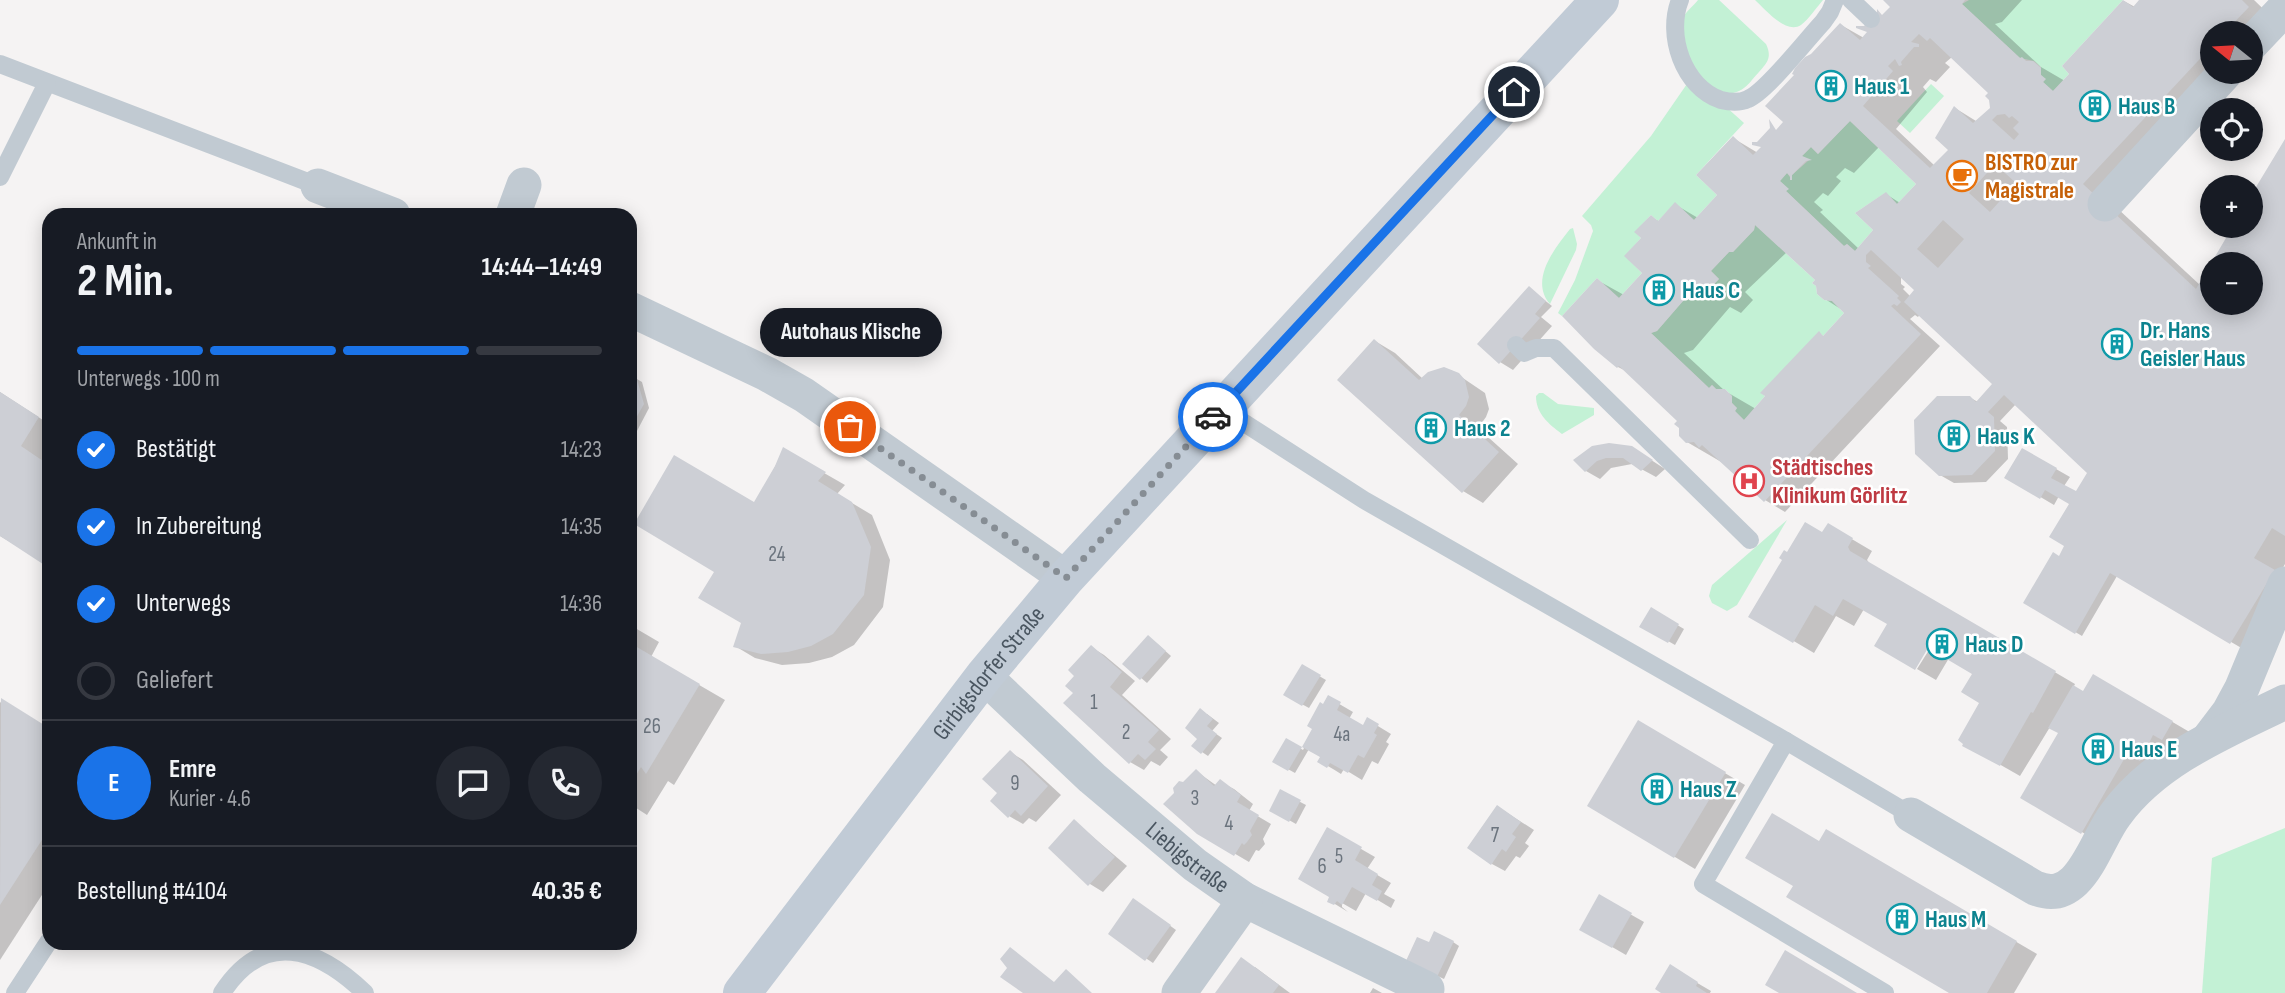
<!DOCTYPE html>
<html lang="de">
<meta charset="utf-8">
<style>
:root{--surface:#171b24;--page:#242831;--text:#f1f3f6;--muted:#9ea1a6;--line:#363941;--accent:#1a73e8}
body{margin:0;font-family:"Sofia Sans Condensed",sans-serif;background:var(--page);color:var(--text);height:100vh;display:flex;flex-direction:column;font-size:26px;white-space:nowrap}
*{box-sizing:border-box;margin:0}
p{font-size:23px;color:var(--muted)}
.icon{flex:none;width:38px;height:38px;fill:none;stroke:currentColor;stroke-width:2;stroke-linecap:round;stroke-linejoin:round}
.map{position:relative;flex:1;overflow:hidden}
.details{position:absolute;left:42px;top:208px;width:595px;height:742px;display:flex;flex-direction:column;background:var(--surface);border-radius:21px;box-shadow:0 4px 18px #0003}
.details>*{flex:none}
.needle{width:46px;rotate:288deg}
.buttons{position:absolute;left:2200px;top:21px;display:grid;gap:14px}
.buttons a{display:grid;place-items:center;width:63px;height:63px;border-radius:50%;background:var(--surface);box-shadow:0 4px 18px #0003;font-size:35px}
.pin{position:absolute;display:grid;place-items:center;width:60px;height:60px;color:#fff;margin:-30px;border:4px solid #fff;border-radius:50%;box-shadow:0 2px 7px #0007}
.courier{position:absolute;display:grid;place-items:center;width:70px;height:70px;margin:-35px;border:5px solid #1a73e8;border-radius:50%;background:#fff;color:#222;box-shadow:0 2px 9px #0007}
.bubble{position:absolute;height:49px;border-radius:24px;background:var(--surface);box-shadow:0 4px 18px #0003;font-size:23px;font-weight:700;line-height:49px;text-align:center}
.head em{font-style:normal;font-weight:700}
.head div{display:flex;flex-direction:column-reverse}
.head{display:flex;align-items:center;justify-content:space-between;height:119px;padding:0 35px}
h1{font-size:46px;font-weight:700;line-height:52px}
.bar{display:grid;grid-template-columns:repeat(4,1fr);gap:10px 7px;align-content:center;height:84px;padding:0 35px}
.bar i{height:9px;border-radius:5px;background:var(--line)}
.bar .active{background:var(--accent)}
.bar p{grid-column:span 4}
.line{display:flex;align-items:center;gap:18px;padding:0 35px;border-top:2px solid var(--line)}
.line div{flex:1}
.round{display:grid;place-items:center;flex:none;width:74px;height:74px;border-radius:37px;background:var(--page)}
ol{padding:0 35px;list-style:none}
li{display:flex;align-items:center;gap:21px;height:77px}
li p{margin-inline-start:auto}
li .icon{padding:7px;border-radius:50%;background:var(--accent);color:#fff;stroke-width:4}
li:last-child{color:var(--muted)}
li i{width:38px;height:38px;border:4px solid var(--line);border-radius:50%}
.map>svg:first-child{display:block}
</style>
<div class="map">
<svg width="2285" height="993" viewBox="0 0 2285 993">
<rect width="100%" height="100%" fill="#f5f3f3"/>
<g fill="#c3f1d5">
<path d="M1698 0H1719L1766 44C1772 57 1768 62 1759 72 1753 78 1747 88 1739 91 1707 106 1674 43 1684 16 1687 11 1694 5 1698 0Z"/>
<path d="M1755 0H1823C1816 8 1809 19 1801 25 1786 35 1765 9 1755 0Z"/>
<polygon points="1969,0 2123,0 2062,66 2069,74 2053,91 2043,82 2045,79 2041,75 2041,67 2034,61 2020,58 1962,4"/>
<polygon points="1689,81 1725,106 1744,123 1696,175 1717,195 1694,220 1675,203 1658,221 1651,215 1635,232 1641,238 1625,256 1642,273 1619,298 1597,278 1562,316 1558,313 1575,280 1593,231 1591,225 1582,216 1651,136"/>
<polygon points="1931,84 1944,96 1910,133 1897,121"/>
<polygon points="1850,121 1916,184 1897,204 1885,193 1855,213 1873,230 1855,251 1847,244 1844,246 1786,191 1788,189 1780,181 1787,173 1792,180 1792,175 1809,160 1802,156 1811,147 1818,154"/>
<polygon points="1755,225 1815,280 1812,283 1816,286 1817,294 1824,300 1832,301 1844,313 1823,336 1819,332 1761,393 1765,396 1744,420 1735,411 1737,408 1732,403 1732,396 1725,389 1716,389 1712,385 1709,388 1651,333 1657,331 1696,286 1705,294 1719,279 1711,271 1729,252 1733,252 1754,230"/>
<path d="M1573 228 1577 244 1576 250 1550 304C1529 280 1555 248 1570 229Z"/>
<path d="M1539 393H1543L1558 404 1594 408V415L1562 434C1549 424 1536 414 1536 396Z"/>
<polygon points="1787,520 1737,605 1727,611 1712,603 1709,596 1712,585"/>
<polygon points="2285,828 2285,993 2202,993 2212,858"/>
</g>
<g fill="#0003" fill-rule="evenodd">
<path d="M1885 0H2022L2002 22 1995 24 2041 67 2065 81 2124 1 2135 7 2141 0H2254L2283 28 2250 63V33H2212V72L2103 195 2200 285 2212 265V303H2250V264H2212L2235 226H2250L2285 142V564L2279 575 2257 657 2117 576 2082 636 2025 602 2060 558 2067 546 2071 504 2059 496 2054 505 2007 477 2023 450 2070 477 2064 486 2077 493 2089 473 2016 404 2000 421 2007 427 2008 459 1986 482 1954 483 1940 475 1969 397 1978 402 1995 384 1920 314 1918 317 1915 315 1910 319 1940 346 1785 512 1765 500 1723 463 1687 442 1679 421 1626 371 1618 367 1597 280 1624 295 1644 273V238L1651 217 1660 222 1676 205 1698 218 1719 195 1733 138 1758 153 1786 122 1841 25 1864 38 1893 7ZM1952 57 1991 93 1990 110 1976 121 1955 108 1950 149 1935 166 1896 129 1927 92 1923 87 1930 79 1936 82 1950 67 1945 63ZM1879 147 1918 184 1900 203 1886 194 1875 230 1859 249 1820 212 1823 210 1814 202 1823 193 1828 196 1841 181 1836 177 1845 168 1854 173ZM1787 252 1817 280 1825 299 1847 313 1825 337 1819 334 1756 409 1725 391 1684 353 1693 350 1730 307 1741 313 1753 300 1745 292ZM1901 275 1917 290 1911 297 1903 289 1905 287 1901 284Z"/>
<polygon points="1529,288 1552,306 1541,317 1552,326 1513,370 1500,362"/>
<polygon points="1375,341 1395,353 1423,379 1451,370 1485,393 1489,409 1486,417 1478,428 1518,464 1483,503 1463,491"/>
<polygon points="630,375 642,382 649,408 637,431 630,433"/>
<polygon points="0,392 49,424 49,457 45,463 49,465 49,565 0,536"/>
<polygon points="1592,448 1645,456 1665,469 1656,477 1632,464 1611,468 1600,479 1586,471"/>
<polygon points="784,450 845,485 837,494 872,515 890,560 883,607 854,645 832,657 809,663 782,665 755,658 735,646 743,622 755,504"/>
<polygon points="1828,525 1872,551 1867,560 1870,564 2075,684 2073,688 2084,693 2094,676 2193,734 2102,844 2023,797 2060,733 2050,727 2020,776 1985,756 1982,702 1974,674 1949,658 1936,680 1917,669 1934,642 1890,624 1864,609 1854,626 1836,616 1814,653 1751,616 1788,554 1823,534"/>
<polygon points="1652,610 1684,629 1675,645 1642,626"/>
<polygon points="630,625 659,642 651,657 725,700 674,785 668,781 647,815 630,804"/>
<polygon points="1154,641 1171,656 1147,683 1125,664"/>
<polygon points="1091,647 1104,655 1135,681 1122,695 1171,739 1160,750 1168,757 1160,766 1151,761 1144,770 1130,762 1075,692 1077,675"/>
<polygon points="1302,666 1326,680 1309,708 1285,695"/>
<polygon points="1329,698 1353,712 1349,719 1364,727 1368,720 1391,734 1386,742 1389,744 1378,764 1372,761 1362,780 1344,769 1341,774 1333,769 1319,761 1322,757 1309,749 1295,773 1275,762 1287,740 1303,750"/>
<polygon points="2,700 49,729 49,884 0,960 0,703"/>
<polygon points="1207,714 1219,723 1212,731 1222,738 1208,756 1202,752 1200,739"/>
<polygon points="1639,722 1745,785 1695,869 1590,806"/>
<polygon points="1010,752 1023,760 1061,795 1036,822 1029,818 1023,824 1009,816 999,793"/>
<polygon points="1196,771 1217,786 1220,782 1234,789 1253,804 1249,811 1271,824 1263,839 1265,844 1259,851 1256,850 1249,862 1198,832 1184,784"/>
<polygon points="1281,792 1306,805 1296,824 1271,810"/>
<polygon points="1498,807 1534,830 1525,843 1529,846 1520,858 1516,856 1505,871 1492,864"/>
<polygon points="1074,821 1127,866 1103,892 1090,884"/>
<polygon points="1328,830 1375,857 1367,869 1391,883 1384,894 1395,900 1391,908 1366,893 1356,911 1342,903 1342,907 1348,912 1330,901"/>
<polygon points="1827,831 2037,954 2014,993 1952,993 1820,843"/>
<polygon points="1600,897 1644,922 1626,955 1581,929"/>
<polygon points="1140,904 1176,930 1153,963 1110,934"/>
<polygon points="1453,942 1459,946 1444,979 1414,965 1429,944"/>
<polygon points="1255,967 1290,993 1217,993"/>
<polygon points="1670,967 1711,991 1710,993 1664,993"/>
<polygon points="1373,988 1382,993 1370,993"/>
</g>
<g fill="#cdcfd5" fill-rule="evenodd">
<path d="M1883 0H1965L1962 4 2020 58 2022 57 2026 61H2033L2041 68V75L2046 79 2043 82 2053 91 2069 74 2062 66 2123 0 2133 7 2139 0H2242L2249 7 2224 33H2212V46L2083 184 2196 289 2233 226H2250V197L2285 139V536L2272 528 2254 558 2275 570 2230 644 2110 573 2075 634 2023 603 2053 552 2059 556 2064 546 2049 537 2069 504 2045 490 2040 499 2004 478 2022 448 2057 468 2051 478 2076 491 2087 473 2004 395 1988 412 1994 417 1995 451 1972 475 1939 476 1915 454 1914 420 1937 396H1970L1976 402 1992 384 1904 302 1914 290 1871 250 1866 255V262L1871 266 1868 268 1899 296 1897 298 1901 302 1897 306 1894 304 1891 306 1921 334 1764 502 1702 445 1699 448 1694 442 1686 443 1679 436V428L1674 424 1677 421 1619 366 1617 368 1594 349 1562 316 1597 278 1619 298 1642 273 1624 256 1641 238 1634 232 1651 215 1658 221 1675 202 1694 220 1717 195 1696 175 1733 136 1753 155 1761 147 1752 145V142H1757L1770 128 1769 119 1776 130 1783 122 1765 106 1794 75 1792 74 1795 68 1805 57 1811 54 1840 23 1860 40 1867 32 1856 28V26H1864L1877 13V9L1882 15 1890 7ZM1919 34 1927 41 1930 38 1988 93 1985 96 1989 100 1990 108 1973 123 1954 106 1935 138 1948 150 1930 168 1863 106 1893 71 1888 66 1895 59 1899 66 1902 65 1901 62 1914 47H1919V44L1911 42ZM2005 114 2009 118 2012 116 2019 122 2013 128 2019 134 2014 140 1992 120 1997 115ZM1850 121 1916 184 1897 204 1886 192 1855 213 1873 230 1855 251 1847 244 1844 246 1786 191 1789 189 1780 181 1787 173 1790 176V180H1792V175L1806 161 1812 160 1802 156 1811 147 1818 154ZM1995 164 2016 183 1990 212 1969 193ZM1943 220 1964 239 1938 268 1917 249ZM1755 225 1815 280 1812 283 1816 286 1817 294 1824 300 1832 301 1844 313 1823 336 1819 331 1760 393 1765 396 1744 420 1735 411 1737 408 1732 403V396L1725 389H1716L1712 385 1709 388 1651 333 1657 331 1696 286 1704 294 1719 279 1711 271 1729 252H1733L1754 230ZM2212 264H2250V303H2212Z"/>
<polygon points="1529,286 1546,301 1535,314 1540,318 1499,364 1477,344"/>
<polygon points="1374,339 1419,380 1428,372 1444,367 1459,373 1465,380 1469,397 1466,406 1459,415 1499,452 1462,493 1337,380"/>
<polygon points="630,373 636,376 644,404 630,429"/>
<polygon points="0,392 39,417 21,446 49,465 49,568 0,536"/>
<polygon points="1609,443 1632,446 1653,460 1641,471 1623,458 1606,458 1597,461 1585,472 1573,460 1592,446"/>
<polygon points="783,447 826,472 818,481 852,502 871,547 864,595 833,634 811,646 788,652 761,654 733,647 741,623 698,598 714,572 634,524 674,455 754,502 775,466"/>
<polygon points="1805,522 1822,532 1828,523 1853,538 1848,547 1850,551 2056,671 2033,713 2031,712 2000,766 1962,746 1963,744 1958,740 1979,703 1961,692 1972,674 1928,648 1915,670 1874,646 1887,624 1843,599 1833,616 1815,605 1793,643 1748,617 1782,560 1779,558 1784,550 1787,552"/>
<polygon points="1651,607 1679,624 1668,643 1639,627"/>
<polygon points="1148,635 1166,651 1140,680 1122,664"/>
<polygon points="630,643 700,684 646,774 641,767 630,785"/>
<polygon points="1091,645 1122,672 1110,687 1159,730 1148,742 1156,749 1145,760 1138,754 1129,764 1063,703 1073,693 1065,686 1074,676 1068,670"/>
<polygon points="1302,664 1321,675 1302,706 1283,695"/>
<polygon points="2093,674 2173,721 2162,740 2153,735 2140,761 2127,754 2081,834 2020,798 2058,733 2048,728 2073,685 2083,691"/>
<polygon points="1328,695 1341,702 1337,710 1363,725 1367,717 1379,724 1374,733 1377,735 1364,758 1358,755 1348,773 1330,763 1327,768 1317,762 1320,757 1302,747 1312,729 1307,726 1320,702 1323,704"/>
<polygon points="1,698 49,728 49,829 0,905"/>
<polygon points="1200,708 1213,719 1207,726 1217,734 1201,754 1191,746 1197,739 1185,728"/>
<polygon points="1638,720 1726,772 1674,858 1587,806"/>
<polygon points="1286,738 1302,747 1288,771 1272,762"/>
<polygon points="1010,750 1048,786 1021,816 1015,810 1008,818 990,801 997,793 982,779"/>
<polygon points="1196,769 1214,786 1220,779 1241,795 1237,802 1259,815 1250,831 1252,835 1247,842 1244,845 1242,843 1234,856 1197,834 1163,804 1174,793 1173,788 1179,781 1183,782"/>
<polygon points="1280,789 1301,800 1289,822 1269,811"/>
<polygon points="1497,805 1521,822 1512,834 1516,837 1506,852 1502,849 1491,865 1467,848"/>
<polygon points="1772,813 1819,841 1826,829 2017,941 1987,993 1949,993 1786,897 1793,886 1745,858"/>
<polygon points="1074,819 1115,857 1088,886 1048,848"/>
<polygon points="1327,827 1362,847 1355,860 1378,874 1372,885 1382,891 1377,901 1352,887 1342,905 1337,901 1334,905 1327,902 1329,897 1298,879"/>
<polygon points="1599,894 1632,913 1612,948 1579,930"/>
<polygon points="1133,898 1171,925 1145,961 1108,934"/>
<polygon points="1434,931 1454,941 1437,977 1405,963 1417,937 1429,942"/>
<polygon points="1010,947 1054,982 1066,969 1092,993 1023,993 1000,977 1007,968 1000,959"/>
<polygon points="1785,950 1857,993 1779,993 1765,985"/>
<polygon points="1241,957 1279,985 1273,993 1215,993"/>
<polygon points="1670,964 1698,982 1696,986 1707,993 1661,993 1655,989"/>
</g>
<g fill="none" stroke-linecap="round" stroke-linejoin="round">
<g stroke="#c1cad2" stroke-width="18">
<path d="M1680 0C1666 35 1683 87 1721 100 1729 102 1740 103 1748 99 1766 92 1807 39 1823 22L1830 12 1835 0"/>
<polyline points="1851,0 1871,19"/>
<polyline points="0,64 318,186"/>
<polyline points="0,177 47,83"/>
<polyline points="1516,345 1524,353 1536,348 1554,348 1750,540"/>
<polyline points="1221,408 1364,500 1786,741 1911,815"/>
<polyline points="1786,741 1703,884 1885,993"/>
<polyline points="15,993 49,941"/>
<path d="M222 993C264 928 318 948 365 993"/>
</g>
<g stroke="#c1cad2" stroke-width="35">
<polyline points="2250,45 2285,8"/>
<polyline points="318,186 393,215"/>
<polyline points="2105,204 2226,72"/>
<polyline points="513,215 524,185"/>
<polyline points="630,309 767,374 804,395 1066,578"/>
<path id="s1" d="M984 676 1092 778 1195 865 1245 900 1427 989"/>
<polyline points="2210,737 2229,712 2242,688 2285,584"/>
<path d="M1911 815 2035 888C2081 907 2094 842 2116 814 2156 759 2226 731 2285 702"/>
<polyline points="1179,993 1245,900"/>
</g>
<path stroke="#c1cbd6" stroke-width="38" id="s2" d="M742 993 984 676 1066 578 1600 0"/>
</g>
<g fill="none" stroke-linecap="round" stroke-linejoin="round">
<polyline stroke="#868d94" stroke-width="7" stroke-dasharray="0 12.6" points="850,427 1066,578 1213,417"/>
<polyline stroke="#1a73e8" stroke-width="9" points="1213,417 1514,92"/>
</g>
<defs>
<g id="building-ring" transform="scale(1.575)"><circle r="9.5" fill="#fff" stroke="#0f9aa8" stroke-width="1.5"/><path d="M-4-6H4V6H1V3H-1V6H-4ZM-2.5-4.3h1.7v1.8h-1.7ZM.8-4.3h1.7v1.8H.8ZM-2.5-1h1.7V.8h-1.7ZM.8-1h1.7V.8H.8Z" fill="#0f9aa8"/></g>
<g id="cafe-ring" transform="scale(1.575)"><circle r="9.5" fill="#fff" stroke="#e8710a" stroke-width="1.5"/><path d="M-5.5-4.5H6V0H3Q3 3.5 0 3.5H-2.5Q-5.5 3.5-5.5 0ZM3-3.2v2h1.7v-2ZM-6 4.5H4V6H-6Z" fill="#e8710a"/></g>
<g id="hospital-ring" transform="scale(1.575)"><circle r="9.5" fill="#fff" stroke="#e0444e" stroke-width="1.5"/><path d="M-5-5h3v3.5h4V-5h3V5h-3V1.5h-4V5h-3Z" fill="#e0444e"/></g>
</defs>
<g fill-rule="evenodd">
<use href="#building-ring" x="1831" y="86"/>
<use href="#building-ring" x="2095" y="106"/>
<use href="#cafe-ring" x="1962" y="176"/>
<use href="#building-ring" x="1659" y="290"/>
<use href="#building-ring" x="2117" y="344"/>
<use href="#building-ring" x="1431" y="428"/>
<use href="#building-ring" x="1954" y="436"/>
<use href="#hospital-ring" x="1749" y="481"/>
<use href="#building-ring" x="1942" y="644"/>
<use href="#building-ring" x="2098" y="749"/>
<use href="#building-ring" x="1657" y="789"/>
<use href="#building-ring" x="1902" y="919"/>
</g>
<g text-anchor="middle" dominant-baseline="central" stroke-width="5" stroke-linejoin="round" paint-order="stroke">
<g font-size="21" fill="#6b747e">
<text x="777" y="554">24</text>
<text x="1094" y="702">1</text>
<text x="652" y="726">26</text>
<text x="1126" y="732">2</text>
<text x="1342" y="734">4a</text>
<text x="1015" y="783">9</text>
<text x="1195" y="798">3</text>
<text x="1229" y="823">4</text>
<text x="1495" y="835">7</text>
<text x="1339" y="856">5</text>
<text x="1322" y="866">6</text>
</g>
<g font-size="24" font-weight="bold" fill="#0d838f" stroke="#fff" text-anchor="start">
<text x="1854" y="86">Haus 1</text>
<text x="2118" y="106">Haus B</text>
<text x="1682" y="290">Haus C</text>
<text x="2140" y="330">Dr. Hans<tspan x="2140" dy="28">Geisler Haus</tspan></text>
<text x="1454" y="428">Haus 2</text>
<text x="1977" y="436">Haus K</text>
<text x="1965" y="644">Haus D</text>
<text x="2121" y="749">Haus E</text>
<text x="1680" y="789">Haus Z</text>
<text x="1925" y="919">Haus M</text>
</g>
<g font-size="24" font-weight="bold" fill="#c56008" stroke="#fff" text-anchor="start">
<text x="1985" y="162">BISTRO zur<tspan x="1985" dy="28">Magistrale</tspan></text>
</g>
<g font-size="24" font-weight="bold" fill="#be3a42" stroke="#fff" text-anchor="start">
<text x="1772" y="467">Städtisches<tspan x="1772" dy="28">Klinikum Görlitz</tspan></text>
</g>
<g font-size="24" fill="#4a5661" stroke="#fff">
<text stroke="none"><textPath href="#s2" startOffset="404">Girbigsdorfer Straße</textPath></text>
<text stroke="none"><textPath href="#s1" startOffset="273">Liebigstraße</textPath></text>
</g>
</g>
</svg>
<div class="buttons">
<a><svg class="needle" viewBox="-14 -14 28 28"><path d="M0-13l5 13h-10z" fill="#e53935"/><path d="M0 13l5-13h-10z" fill="#9ea1a6"/></svg></a>
<a><svg class="icon" aria-label="locate" viewBox="0 0 24 24"><circle cx="12" cy="12" r="6"/><path d="M12 2v4M12 18v4M2 12h4M18 12h4"/></svg></a>
<a>+</a>
<a>−</a>
</div>
<div class="pin" style="left:850px;top:427px;background:#ea580c"><svg class="icon" aria-label="bag" viewBox="0 0 24 24"><path d="M5 8h14l-1 12H6zM9 8a3 3 0 0 1 6 0"/></svg></div>
<div class="pin" style="left:1514px;top:92px;background:#1f2937"><svg class="icon" aria-label="home" viewBox="0 0 24 24"><path d="M3 11l9-7 9 7M6 9v11h12V9"/></svg></div>
<div class="courier" style="left:1213px;top:417px"><svg class="icon" aria-label="car" viewBox="0 0 24 24"><path d="M5 17H2v-5l4-1 3-4h7l3 4 3 1v5h-3M9 17h6M6 11h13"/><circle cx="7" cy="17" r="2"/><circle cx="17" cy="17" r="2"/></svg></div>
<div class="bubble" style="left:760px;top:308px;width:182px">Autohaus Klische</div>
<section class="details">
<div class="head"><div><h1>2 Min.</h1><p>Ankunft in</p></div><em>14:44–14:49</em></div>
<div class="bar"><i class="active"></i><i class="active"></i><i class="active"></i><i></i><p>Unterwegs · 100 m</p></div>
<ol>
<li><svg class="icon" aria-label="check" viewBox="0 0 24 24"><path d="M5 12l5 5 9-10"/></svg>Bestätigt<p>14:23</p></li>
<li><svg class="icon" aria-label="check" viewBox="0 0 24 24"><path d="M5 12l5 5 9-10"/></svg>In Zubereitung<p>14:35</p></li>
<li><svg class="icon" aria-label="check" viewBox="0 0 24 24"><path d="M5 12l5 5 9-10"/></svg>Unterwegs<p>14:36</p></li>
<li><i></i>Geliefert</li>
</ol>
<div class="line" style="height:126px"><b class="round" style="background:var(--accent);color:#fff">E</b><div><b>Emre</b><p>Kurier · 4.6</p></div><a class="round"><svg class="icon" aria-label="chat" viewBox="0 0 24 24"><path d="M4 5h16v11H9l-5 4z"/></svg></a><a class="round"><svg class="icon" aria-label="phone" viewBox="0 0 24 24"><path d="M5 4h4l2 5-3 2q2 4 5 5l2-3 5 2v4C11 20 4 13 5 4z"/></svg></a></div>
<div class="line" style="height:91px"><div>Bestellung #4104</div><b>40.35 €</b></div>
</section>
</div>
